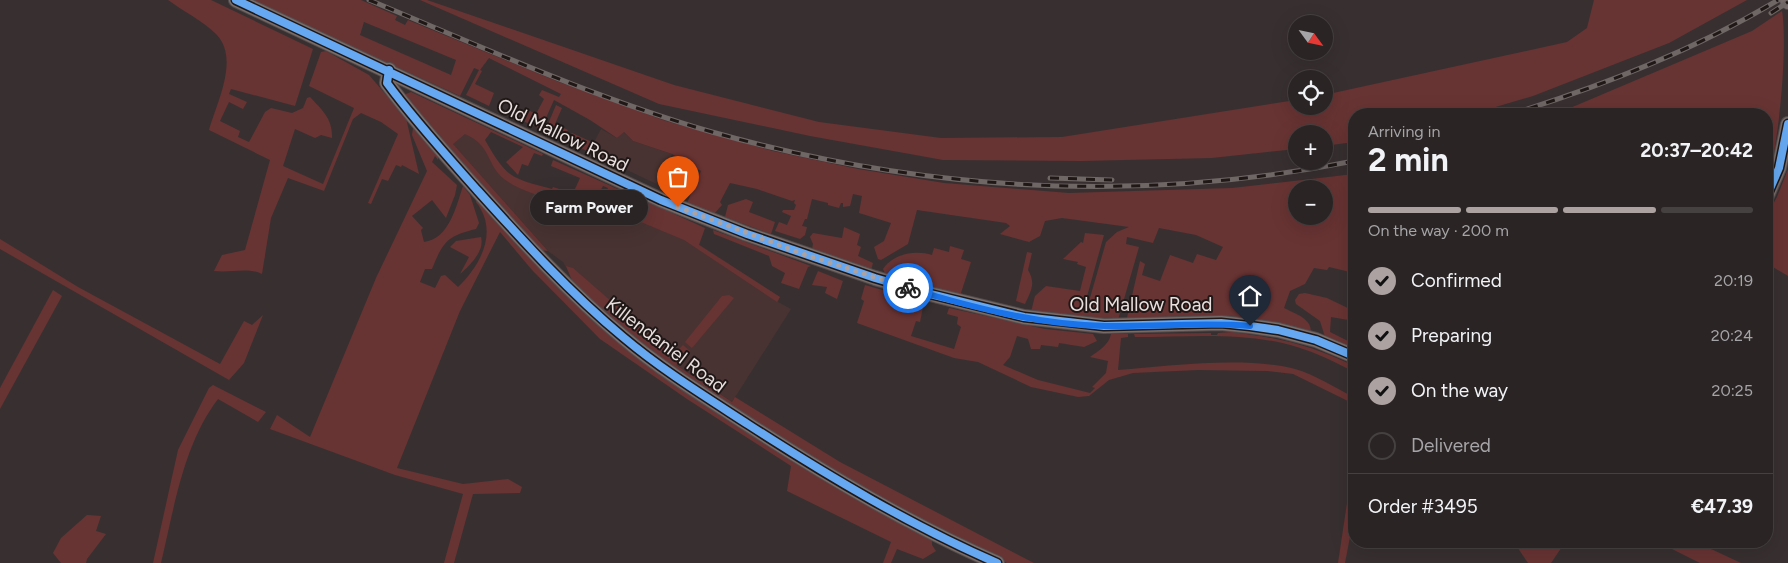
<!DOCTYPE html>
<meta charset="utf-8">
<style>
:root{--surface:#2a2424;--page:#363031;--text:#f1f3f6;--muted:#a5a4a6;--line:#464141;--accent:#aba2a1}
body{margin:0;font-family:Figtree,sans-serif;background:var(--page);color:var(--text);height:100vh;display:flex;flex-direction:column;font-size:19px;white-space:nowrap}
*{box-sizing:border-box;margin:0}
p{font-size:16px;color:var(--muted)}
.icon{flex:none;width:28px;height:28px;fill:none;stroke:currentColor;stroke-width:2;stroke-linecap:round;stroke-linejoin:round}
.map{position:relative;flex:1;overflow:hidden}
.drawer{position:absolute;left:1348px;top:108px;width:425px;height:440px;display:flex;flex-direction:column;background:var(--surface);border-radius:20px;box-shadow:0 5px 20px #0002,0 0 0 1px var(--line)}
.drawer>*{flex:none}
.needle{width:32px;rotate:123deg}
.buttons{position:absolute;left:1288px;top:15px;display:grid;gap:10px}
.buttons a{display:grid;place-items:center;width:45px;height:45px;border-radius:50%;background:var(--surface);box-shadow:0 5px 20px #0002,0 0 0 1px var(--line);font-size:25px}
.pin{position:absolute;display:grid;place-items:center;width:42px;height:42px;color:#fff;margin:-51px -21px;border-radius:50% 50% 50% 0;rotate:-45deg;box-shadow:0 0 5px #0007}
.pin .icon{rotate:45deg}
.courier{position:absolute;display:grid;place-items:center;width:50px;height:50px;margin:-25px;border:4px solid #1a73e8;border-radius:50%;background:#fff;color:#222;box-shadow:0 1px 6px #0007}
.bubble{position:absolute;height:35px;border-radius:18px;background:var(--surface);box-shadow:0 5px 20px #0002,0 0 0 1px var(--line);font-size:16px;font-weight:700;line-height:35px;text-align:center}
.summary em{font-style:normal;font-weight:700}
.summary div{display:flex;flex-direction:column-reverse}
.summary{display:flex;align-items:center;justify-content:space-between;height:85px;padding:0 20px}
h1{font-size:32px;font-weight:700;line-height:38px}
.bar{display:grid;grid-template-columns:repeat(4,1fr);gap:8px 5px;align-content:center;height:60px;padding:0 20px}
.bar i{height:6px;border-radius:4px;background:var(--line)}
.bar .on{background:var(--accent)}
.bar p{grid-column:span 4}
.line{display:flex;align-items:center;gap:12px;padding:0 20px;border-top:1px solid var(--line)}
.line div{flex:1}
ol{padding:0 20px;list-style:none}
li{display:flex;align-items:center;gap:15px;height:55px}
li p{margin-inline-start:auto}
li .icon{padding:5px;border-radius:50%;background:var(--accent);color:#111;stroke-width:4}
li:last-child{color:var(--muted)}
li i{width:28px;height:28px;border:2px solid var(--line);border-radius:50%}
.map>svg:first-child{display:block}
</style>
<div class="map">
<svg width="1788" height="563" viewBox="0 0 1788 563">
<rect width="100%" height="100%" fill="#383030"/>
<g fill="#483332">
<polygon points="460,129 485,140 497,162 515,179 686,236 780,297 778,302 791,309 732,402 673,363 571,276 563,262 548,251 450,141"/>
<polygon points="601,129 617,138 623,132 633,141 672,154 664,177 667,179 663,187 589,152"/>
</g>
<g fill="#683333" fill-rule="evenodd">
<path d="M168 0H211L313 49 295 106 231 89 229 94 247 102 243 109 229 102 220 121 240 131 238 137 249 142 265 112 271 108 292 113 303 108 307 98 310 97C322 110 333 119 332 138L321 135 315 138 295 129 283 166 323 184 354 108 309 86 321 52 326 51 369 75 406 118 419 174 402 165 401 167 396 165 388 181 382 179 371 204 368 203 398 134 381 122 361 113 353 119 324 191 288 178 271 218 262 274C248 267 231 273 214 271L222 255 245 250 270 160 209 130C217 102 240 58 216 34 203 21 183 11 168 0Z"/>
<path d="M250 0H361L397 16 395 20 405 25 408 20 559 82 666 121 773 151 858 169 944 183 1069 193 1232 188 1354 174V273L1329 267 1327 270 1314 268 1305 284 1290 291 1284 308C1295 314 1312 318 1311 333L1126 322 1140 261 1145 264 1142 275 1160 281 1170 255 1193 263 1197 254 1216 260 1223 247 1196 235 1159 228 1153 243 1127 237 1126 244 1139 247 1118 320 1031 312 1035 296 1046 286 1080 291 1086 267 1077 264 1078 262 1063 259 1081 242 1083 243 1085 233 1104 235 1083 311 1086 312 1106 242 1117 232 1129 227 1062 218 1045 221 1040 236 1029 242 1000 234 1010 226 1006 223 917 210 908 244 881 260 878 259 874 247 884 241 891 223 859 213 862 196 853 194 850 206 843 207V203H841L839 208 828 205V203L812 199 807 219H805L802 226 807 227 805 235 800 239 775 231 779 222 787 225 791 216 782 212 783 210H794L796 205 794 203 795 200 792 201 757 189 730 183 720 202 722 205 714 214 687 203 701 171 672 154 633 141 624 132 617 138 590 120 554 100 541 129 523 121 528 110 536 114 544 99 539 95 542 90 559 97 561 94 489 58 480 70 482 71 475 84 494 93 489 106 466 95 479 70 474 68 460 96ZM364 22 456 60 451 75 360 35ZM1296 189H1324V216H1296Z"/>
<polygon points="420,0 427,0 674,85 819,122 941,138 1062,137 1296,100 1296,106 1324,106 1324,95 1567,42 1587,28 1594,0 1747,0 1669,43 1533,96 1472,114 1354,114 1354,142 1324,146 1324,134 1296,134 1296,149 1212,158 1082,161 943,160 810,136 659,104"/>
<path d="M1782 11C1788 44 1779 149 1766 186V114H1556L1752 31Z"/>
<path d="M411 92 543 154 542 156 534 153 528 166 522 164 518 175 506 162 523 147 491 132 485 140C507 178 510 178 552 189L553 187 601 203 608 188 603 186 598 195 575 189 580 178 551 166 553 160 622 191 619 198 633 204 637 197 705 228 699 245 780 297 777 302 684 240 624 215 622 217C591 209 528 198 504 179 486 164 491 145 465 134L453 144 548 251 539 250 485 191 405 97 406 94Z"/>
<polygon points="556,105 562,108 555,124 568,130 563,139 545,131"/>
<path d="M413 128 438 155V160L435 156 432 162 457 185 455 195 446 218 432 200 412 216 423 228 421 230 424 242C449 239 456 207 463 186L470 195 479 223 476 229C447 236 443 242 432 269H425L420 282 435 288 441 276 445 275 458 287C481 265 499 231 476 202L477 199C517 246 559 292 606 332 704 415 821 476 932 539V545L936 551 923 559 897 549 891 563H883L891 542 787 491 791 466 687 399 600 339 532 270 500 232 460 311 397 468 463 484 508 479 522 487 520 493 473 494 454 563H444L463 494 395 475 270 429 277 415 310 437 376 278 427 171 412 135Z"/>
<polygon points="572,133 594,143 589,152 567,141"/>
<polygon points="1788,169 1788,276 1766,263 1766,217 1777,197"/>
<polygon points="746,199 753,202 749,212 775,222 771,234 725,217 728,205"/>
<polygon points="844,227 860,234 857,245 861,247 858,256 873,263 871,270 812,249 813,244 810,237 813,233 842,238"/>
<polygon points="713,230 811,266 808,267 799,289 781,283 785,273 772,266 769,256 714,234"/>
<path d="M481 237C485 251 470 265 460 274L469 257 450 247 456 241Z"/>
<polygon points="0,239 78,287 220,364 244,321 252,325 263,315 244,363 229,380 0,249"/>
<path d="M950 246 964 250 961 259 971 262 960 296 885 273 883 269C894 253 916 250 932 255L934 248 949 252Z"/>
<path d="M1027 252 1032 253 1028 270C1036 283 1031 291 1025 304L1016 301Z"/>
<polygon points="566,266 573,268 673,355 683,345 690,351 676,365 732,402 735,397 840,462 1034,563 1007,563 954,538 853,484 729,406 641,346 573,283"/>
<polygon points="818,271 843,281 837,299 825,293 827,287 812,285"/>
<path d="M865 285 924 302 920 322 916 321 911 336 954 349 961 327 957 324 958 317 947 314 949 308 1045 329 1093 334 1097 341 1084 347 1059 343 1058 347 1041 345 1040 349H1031L1028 339 1017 336 1010 357 1003 365 1038 380 1090 393 1095 388 1092 387 1106 373 1108 361 1090 357C1098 351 1109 345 1111 334H1128V337L1121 338 1118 370C1170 366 1244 356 1295 369 1314 374 1335 388 1354 397V404L1293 374 1267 371 1198 370 1133 373 1109 380 1089 396 1078 397 1031 387 978 362 954 358 857 323 864 301 861 299Z"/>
<polygon points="53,290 62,296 0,409 0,388"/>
<polygon points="1305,293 1327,298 1354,311 1354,321 1331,317 1330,332 1354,344 1354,350 1325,337 1320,321 1296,304 1295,300 1299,294"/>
<polygon points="729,295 734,298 692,348 685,342 722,296"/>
<path d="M1232 332C1279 338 1311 345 1354 366V372C1335 362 1317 353 1297 347 1245 331 1188 337 1135 337L1134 334 1211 333V335H1217L1218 333Z"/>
<path d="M213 385 266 412 258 422 218 399C183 445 174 509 161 563H153L178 450 209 388Z"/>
<polygon points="1354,457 1354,516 1345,563 1338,563"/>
<polygon points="87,515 101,516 96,531 106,534 87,559 86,563 61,563 53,553 61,538"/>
<polygon points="1513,541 1566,541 1551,563 1528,563"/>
<polygon points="1656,541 1694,541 1741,563 1700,563"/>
</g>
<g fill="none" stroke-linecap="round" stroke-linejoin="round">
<g stroke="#534d4d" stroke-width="16">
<g id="secondary">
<polyline points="236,0 661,200 747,234 875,278 930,294 1024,317 1104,326 1221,323 1250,326 1278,330 1316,340 1354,356"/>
<polyline points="1787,0 1788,2"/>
<path d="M389 70 387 83C415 121 447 156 478 191 524 242 570 293 623 337 662 370 706 397 749 425 828 476 910 525 997 563"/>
<polyline points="1766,198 1779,168 1788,124"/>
</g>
</g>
<use href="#secondary" stroke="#786c6b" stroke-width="14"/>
<g stroke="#6f6666" stroke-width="5">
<g id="rail">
<path d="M369 0C482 47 594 98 712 132 922 191 1139 204 1354 161"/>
<polyline points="1771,13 1788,2"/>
<path d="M1512 114C1604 85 1695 50 1778 0"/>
<polyline points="1050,178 1112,180"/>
</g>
</g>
<use href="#rail" stroke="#1f1817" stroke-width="3" stroke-dasharray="9" stroke-linecap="butt"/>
<g stroke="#1f1817" stroke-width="11">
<g id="cycleway">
<polyline points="236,0 661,200 747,234 875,278 930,294 1024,317 1104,326 1221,323 1250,326 1278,330 1316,340 1354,356"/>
<path d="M389 70 387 83C415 121 447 156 478 191 524 242 570 293 623 337 662 370 706 397 749 425 828 476 910 525 997 563"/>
<polyline points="1766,198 1779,168 1788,124"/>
</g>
</g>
<use href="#cycleway" stroke="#66a8f1" stroke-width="8"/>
</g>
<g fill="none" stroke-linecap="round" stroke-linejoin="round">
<polyline stroke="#aba2a1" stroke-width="5" stroke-dasharray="0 9" points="678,207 803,254 908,288"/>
<path stroke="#1a73e8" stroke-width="6" d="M908 288C971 307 1039 325 1105 326 1154 327 1202 322 1250 326"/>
</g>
<g text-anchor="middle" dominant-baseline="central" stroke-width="4" stroke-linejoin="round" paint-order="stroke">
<g font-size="19" fill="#e9dfde" stroke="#1f1817">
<text transform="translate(563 135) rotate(26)">Old Mallow Road</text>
<text x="1141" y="304">Old Mallow Road</text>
<text transform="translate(666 345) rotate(37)">Killendaniel Road</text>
</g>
</g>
</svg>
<div class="buttons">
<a><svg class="needle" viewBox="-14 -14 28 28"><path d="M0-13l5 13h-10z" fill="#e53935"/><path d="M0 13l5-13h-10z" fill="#a5a4a6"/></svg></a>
<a><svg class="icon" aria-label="locate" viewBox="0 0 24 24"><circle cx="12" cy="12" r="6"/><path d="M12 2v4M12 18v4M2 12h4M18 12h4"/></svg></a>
<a>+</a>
<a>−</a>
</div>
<div class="pin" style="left:678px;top:207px;background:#ea580c"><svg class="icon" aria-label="bag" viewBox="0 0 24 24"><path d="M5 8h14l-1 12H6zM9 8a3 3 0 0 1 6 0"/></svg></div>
<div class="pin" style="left:1250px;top:326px;background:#1f2937"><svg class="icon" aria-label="home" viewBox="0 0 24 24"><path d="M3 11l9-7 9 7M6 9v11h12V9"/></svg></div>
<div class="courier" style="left:908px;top:288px"><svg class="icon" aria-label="bike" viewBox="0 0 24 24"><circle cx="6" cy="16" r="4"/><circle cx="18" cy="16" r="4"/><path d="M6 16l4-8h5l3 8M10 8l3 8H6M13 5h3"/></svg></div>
<div class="bubble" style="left:530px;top:190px;width:118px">Farm Power</div>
<section class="drawer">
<div class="summary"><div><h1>2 min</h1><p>Arriving in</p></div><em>20:37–20:42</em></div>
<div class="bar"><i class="on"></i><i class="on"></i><i class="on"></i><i></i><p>On the way · 200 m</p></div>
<ol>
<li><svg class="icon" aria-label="check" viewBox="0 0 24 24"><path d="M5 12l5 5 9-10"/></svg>Confirmed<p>20:19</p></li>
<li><svg class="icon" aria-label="check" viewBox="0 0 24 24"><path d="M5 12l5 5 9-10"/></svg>Preparing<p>20:24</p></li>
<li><svg class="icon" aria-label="check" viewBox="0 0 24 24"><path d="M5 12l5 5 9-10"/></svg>On the way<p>20:25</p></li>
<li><i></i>Delivered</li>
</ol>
<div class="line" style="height:65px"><div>Order #3495</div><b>€47.39</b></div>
</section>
</div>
